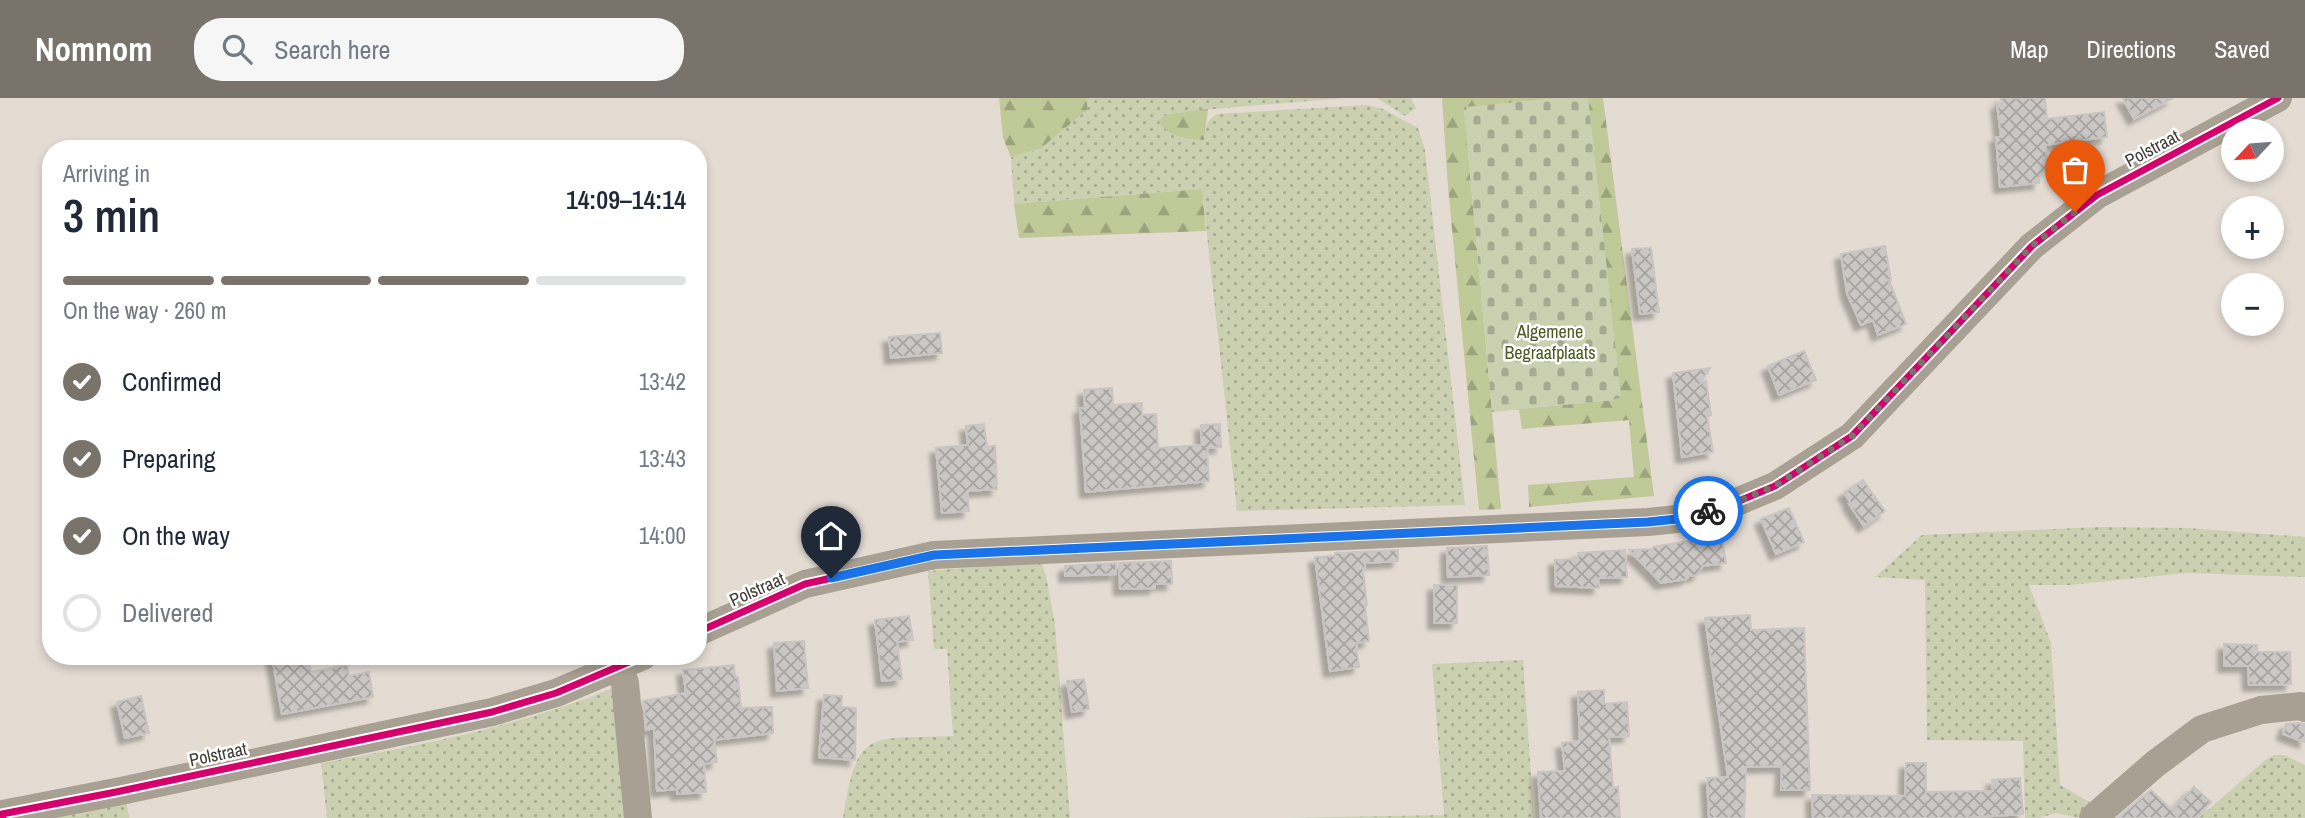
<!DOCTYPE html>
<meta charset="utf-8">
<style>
:root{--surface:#fff;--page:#f6f6f7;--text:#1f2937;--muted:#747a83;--line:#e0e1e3;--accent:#79736c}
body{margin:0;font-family:"Archivo Narrow",sans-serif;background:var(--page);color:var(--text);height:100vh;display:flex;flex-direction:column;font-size:26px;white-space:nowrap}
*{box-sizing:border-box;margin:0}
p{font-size:23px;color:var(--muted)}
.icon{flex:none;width:38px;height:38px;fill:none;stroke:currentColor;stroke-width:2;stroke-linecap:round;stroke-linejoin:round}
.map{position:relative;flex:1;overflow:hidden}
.panel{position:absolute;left:42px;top:42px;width:665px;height:525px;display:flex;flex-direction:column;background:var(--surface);border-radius:28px;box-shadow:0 4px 10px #0003}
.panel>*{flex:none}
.needle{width:46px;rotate:244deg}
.buttons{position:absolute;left:2221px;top:21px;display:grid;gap:14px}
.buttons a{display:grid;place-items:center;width:63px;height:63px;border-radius:50%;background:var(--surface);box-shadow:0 4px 10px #0003;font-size:35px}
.pin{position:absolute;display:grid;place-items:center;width:60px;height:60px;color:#fff;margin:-72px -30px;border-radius:50% 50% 50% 0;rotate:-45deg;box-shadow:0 0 7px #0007}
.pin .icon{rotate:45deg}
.courier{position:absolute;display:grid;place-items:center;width:70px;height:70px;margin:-35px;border:5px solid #1a73e8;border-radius:50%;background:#fff;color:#222;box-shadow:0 2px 9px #0007}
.head em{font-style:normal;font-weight:600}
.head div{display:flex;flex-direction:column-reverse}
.head{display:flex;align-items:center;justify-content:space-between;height:119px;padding:0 21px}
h1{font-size:46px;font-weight:600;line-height:52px}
.bar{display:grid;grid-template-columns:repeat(4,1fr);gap:10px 7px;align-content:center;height:84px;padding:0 21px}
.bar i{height:9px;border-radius:5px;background:var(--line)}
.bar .active{background:var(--accent)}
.bar p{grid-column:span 4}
ol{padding:0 21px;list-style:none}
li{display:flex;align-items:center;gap:21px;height:77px}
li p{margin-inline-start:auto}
li .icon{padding:7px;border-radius:50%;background:var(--accent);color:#fff;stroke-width:4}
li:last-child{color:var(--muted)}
li i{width:38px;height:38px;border:4px solid var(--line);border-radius:50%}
header{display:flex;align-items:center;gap:42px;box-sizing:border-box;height:98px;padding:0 35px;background:var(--accent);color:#fff}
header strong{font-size:33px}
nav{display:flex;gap:38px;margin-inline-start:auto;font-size:24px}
.search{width:490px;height:63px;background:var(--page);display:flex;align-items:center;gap:18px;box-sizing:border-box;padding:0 24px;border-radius:28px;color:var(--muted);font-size:26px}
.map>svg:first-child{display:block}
</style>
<header>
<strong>Nomnom</strong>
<div class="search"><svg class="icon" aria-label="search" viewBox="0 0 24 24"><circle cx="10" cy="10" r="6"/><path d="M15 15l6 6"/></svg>Search here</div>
<nav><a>Map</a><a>Directions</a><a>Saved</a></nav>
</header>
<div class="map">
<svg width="2305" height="720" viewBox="0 0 2305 720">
<defs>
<pattern id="grass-dots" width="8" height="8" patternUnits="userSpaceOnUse" patternTransform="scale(1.75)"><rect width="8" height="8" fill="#cbd0b1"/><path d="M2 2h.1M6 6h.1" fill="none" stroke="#a6aa91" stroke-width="1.8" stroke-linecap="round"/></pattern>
<pattern id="forest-firs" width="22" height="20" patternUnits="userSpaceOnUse" patternTransform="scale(1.75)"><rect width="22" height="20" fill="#c0c998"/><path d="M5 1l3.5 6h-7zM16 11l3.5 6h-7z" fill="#9da47d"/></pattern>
<pattern id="cemetery-stones" width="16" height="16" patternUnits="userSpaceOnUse" patternTransform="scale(1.75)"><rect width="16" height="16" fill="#cbd0b1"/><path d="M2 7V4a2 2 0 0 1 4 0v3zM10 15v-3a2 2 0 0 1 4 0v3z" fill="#a6aa91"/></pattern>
<pattern id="building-cross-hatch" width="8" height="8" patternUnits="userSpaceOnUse" patternTransform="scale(1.75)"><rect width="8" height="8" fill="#cbc7c5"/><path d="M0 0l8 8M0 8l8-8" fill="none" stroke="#a6a3a1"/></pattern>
<filter id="shadow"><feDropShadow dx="-6" dy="6" stdDeviation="2" flood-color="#0004"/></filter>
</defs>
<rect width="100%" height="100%" fill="#e4dcd3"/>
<g fill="url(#grass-dots)">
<path d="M1086 0H1345L1201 12 1204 42C1206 29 1206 22 1218 16L1366 7 1381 10 1418 30 1425 52 1465 407 1237 413 1202 91 1014 106 1011 59 1038 52 1088 11Z"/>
<polygon points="1377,0 1411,0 1416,10 1405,18"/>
<polygon points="2100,429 2187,430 2305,439 2305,479 2187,475 2069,487 2029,487 2051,545 2060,687 2093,706 2078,720 2056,715 2039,720 2025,720 2023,643 1927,642 1925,482 1875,479 1922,437"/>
<path d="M1041 464 1046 478 1055 526 1070 720H843C857 628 870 642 953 638L947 551H934L928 473Z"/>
<polygon points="1523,562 1534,720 1283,720 1444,717 1432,566"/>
<path d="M613 590 630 720H327L321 665C422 647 517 629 613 590Z"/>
<polygon points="2274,657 2285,657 2305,667 2305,720 2199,720 2264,663"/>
<polygon points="126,701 129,720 33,720"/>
</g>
<g fill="url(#forest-firs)">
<polygon points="999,0 1086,0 1088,11 1040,51 1011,59 1003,40"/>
<polygon points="1442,0 1561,0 1464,10 1501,411 1479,412 1448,89"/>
<polygon points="1588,0 1603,0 1654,398 1529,409 1528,387 1634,379 1629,322 1522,331 1519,311 1614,302 1620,299"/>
<path d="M1208 11 1204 42C1187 40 1168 40 1159 23L1165 17Z"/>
<polygon points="1202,91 1206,133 1019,140 1014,106"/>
</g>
<polygon fill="url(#cemetery-stones)" points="1561,0 1588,0 1621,299 1614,302 1492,314 1464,9"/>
<g fill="url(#building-cross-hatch)" stroke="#c9c5c4" stroke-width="2" filter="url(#shadow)">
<polygon points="2001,0 2045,0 2047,21 2104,14 2107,39 2045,47 2048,68 2039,79 2039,85 2000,89 1996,39 2001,39 1997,6 2002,5"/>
<polygon points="2123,0 2173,0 2134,21"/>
<polygon points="1885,148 1891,182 1889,182 1906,226 1878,237 1873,222 1861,227 1847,195 1841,156"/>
<polygon points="1651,150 1659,214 1640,216 1632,151"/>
<polygon points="940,235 942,255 891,260 889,239"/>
<polygon points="1804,253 1816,282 1779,297 1768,268"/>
<polygon points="1710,270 1700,286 1706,283 1711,317 1707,318 1713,354 1682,359 1673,275"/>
<polygon points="1112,290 1113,307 1142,305 1142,317 1156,316 1158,350 1202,347 1201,327 1220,326 1221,349 1207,350 1209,383 1086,394 1080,310 1085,310 1084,292"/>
<polygon points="984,326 987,349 995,348 997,391 967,393 969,413 942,415 936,350 968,347 966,328"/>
<polygon points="1863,382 1885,413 1864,428 1849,406 1851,405 1844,395"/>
<polygon points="1789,410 1804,444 1776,456 1761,421"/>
<polygon points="1721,437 1726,465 1703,468 1697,477 1689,478 1686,481 1661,485 1629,452 1653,451 1653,449"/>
<polygon points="1487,448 1489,477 1448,479 1447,450"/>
<polygon points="1398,452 1398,463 1365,465 1365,471 1363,471 1367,507 1365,508 1369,543 1356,545 1359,569 1330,573 1315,459 1335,458 1335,455"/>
<polygon points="1625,452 1627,479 1598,480 1599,490 1556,488 1555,462 1578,461 1578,455"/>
<polygon points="1171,463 1172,486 1155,486 1155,490 1120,491 1119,465"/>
<polygon points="1116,465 1116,476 1065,478 1065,468"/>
<rect x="1434" y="487" width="23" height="38"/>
<polygon points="1750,517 1751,532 1804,530 1810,692 1781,692 1782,668 1746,669 1744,720 1709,720 1707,680 1728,679 1705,520"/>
<polygon points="909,518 913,542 897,544 902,581 882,583 875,522"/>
<polygon points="804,543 808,590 777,593 774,545"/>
<polygon points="2224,546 2257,547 2257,554 2290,554 2291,586 2249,587 2248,568 2224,568"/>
<polygon points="272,558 308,558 311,574 347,567 349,578 369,574 373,599 282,616"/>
<polygon points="734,567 735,580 738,579 741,610 772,609 773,635 714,642 717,664 704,666 706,694 677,696 677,691 657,693 654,630 646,632 643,603 686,595 683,572"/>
<polygon points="1084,581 1089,611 1072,614 1067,583"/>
<polygon points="1604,592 1604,606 1627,604 1629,638 1609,639 1613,690 1618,689 1620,720 1541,720 1538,674 1565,673 1562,645 1580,643 1578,594"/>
<polygon points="824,597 842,598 841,609 856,610 855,662 819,659"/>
<polygon points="141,598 149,635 125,640 117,604"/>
<polygon points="2298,625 2305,626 2305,644 2283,636 2286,626"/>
<polygon points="1906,665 1926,665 1926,694 1993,693 1992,682 2020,680 2023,716 1962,720 1813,720 1812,697 1905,698"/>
<polygon points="2194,689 2211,704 2196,720 2118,720 2151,692 2172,712"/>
</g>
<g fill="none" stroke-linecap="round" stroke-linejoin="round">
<g stroke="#a8a092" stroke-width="28">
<polyline points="698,534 805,486 934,457 1648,424 1677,421 1727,408 1775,388 1852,338 2032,148 2097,97 2278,0"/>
<polyline points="618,570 625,585 638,720"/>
<polyline points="3,720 2,716 116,694 492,614 556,595 643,558"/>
<polyline points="2093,720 2155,666 2202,631 2261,612 2301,608 2305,610"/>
</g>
<g stroke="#fff" stroke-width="11">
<g id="cycleway">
<polyline points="698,534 805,486 934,457 1648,424 1677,421 1727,408 1775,388 1852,338 2032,148 2097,97 2278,0"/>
<polyline points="3,720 2,716 116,694 492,614 556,595 643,558"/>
</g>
</g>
<use href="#cycleway" stroke="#d6006c" stroke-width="7"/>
</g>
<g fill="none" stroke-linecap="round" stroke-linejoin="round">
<polyline stroke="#79736c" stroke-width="7" stroke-dasharray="0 12.6" points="1708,413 1727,408 1775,388 1852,338 2032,148 2075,114"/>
<polyline stroke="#1a73e8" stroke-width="9" points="831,480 934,457 1648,424 1677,421 1708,413"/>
</g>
<g text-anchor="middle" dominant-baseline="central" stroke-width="5" stroke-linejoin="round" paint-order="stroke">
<g font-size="18" fill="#403b34" stroke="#fff">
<text transform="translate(2152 50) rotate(-28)">Polstraat</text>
<text transform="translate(757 491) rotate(-24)">Polstraat</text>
<text transform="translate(218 656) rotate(-12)">Polstraat</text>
</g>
<g font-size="18" fill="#4b5a20" stroke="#fff">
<text x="1550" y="233">Algemene<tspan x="1550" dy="21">Begraafplaats</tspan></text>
</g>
</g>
</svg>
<div class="buttons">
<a><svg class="needle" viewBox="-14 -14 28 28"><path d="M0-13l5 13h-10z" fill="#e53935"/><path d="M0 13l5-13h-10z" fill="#747a83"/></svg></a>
<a>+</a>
<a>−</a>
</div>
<div class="pin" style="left:2075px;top:114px;background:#ea580c"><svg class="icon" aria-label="bag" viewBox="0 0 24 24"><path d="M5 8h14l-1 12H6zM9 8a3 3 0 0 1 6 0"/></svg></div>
<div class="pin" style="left:831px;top:480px;background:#1f2937"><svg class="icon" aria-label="home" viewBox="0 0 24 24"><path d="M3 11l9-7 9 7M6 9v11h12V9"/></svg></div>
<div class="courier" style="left:1708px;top:413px"><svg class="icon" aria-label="bike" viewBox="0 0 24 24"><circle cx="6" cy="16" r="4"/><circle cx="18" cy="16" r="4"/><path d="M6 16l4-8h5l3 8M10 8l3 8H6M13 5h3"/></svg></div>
<section class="panel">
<div class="head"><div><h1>3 min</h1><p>Arriving in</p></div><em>14:09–14:14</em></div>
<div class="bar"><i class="active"></i><i class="active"></i><i class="active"></i><i></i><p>On the way · 260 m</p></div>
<ol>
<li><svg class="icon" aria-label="check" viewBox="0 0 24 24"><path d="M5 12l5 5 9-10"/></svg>Confirmed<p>13:42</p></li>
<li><svg class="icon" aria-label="check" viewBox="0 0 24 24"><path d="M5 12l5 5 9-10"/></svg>Preparing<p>13:43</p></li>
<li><svg class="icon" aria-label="check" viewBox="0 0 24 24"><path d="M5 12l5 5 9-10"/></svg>On the way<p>14:00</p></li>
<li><i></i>Delivered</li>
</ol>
</section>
</div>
